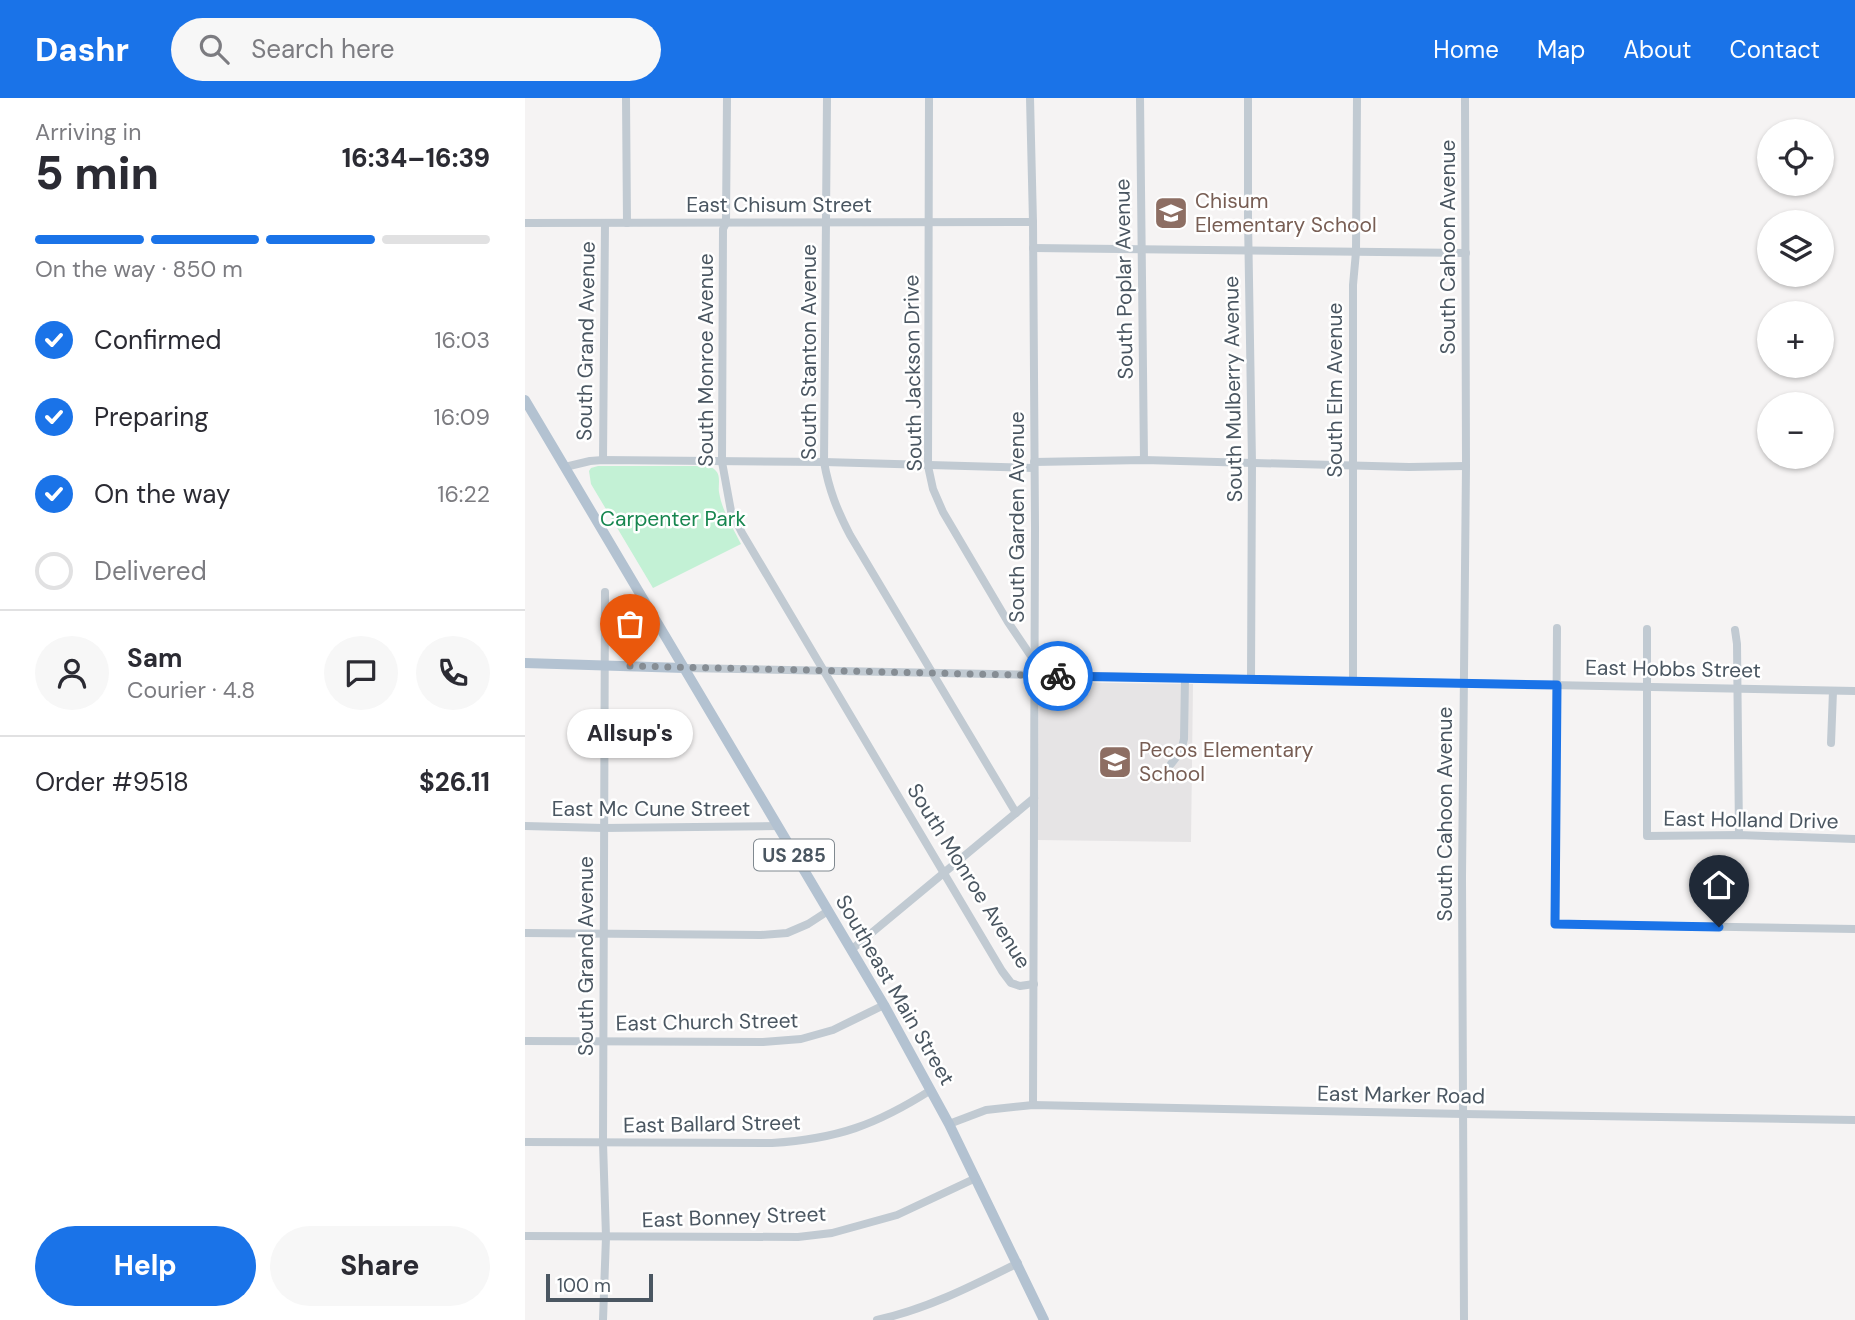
<!DOCTYPE html>
<meta charset="utf-8">
<style>
:root{--surface:#fff;--page:#f7f7f7;--text:#2b2b33;--muted:#7c7c81;--line:#e1e1e2;--accent:#1a73e8}
body{margin:0;font-family:"DM Sans",sans-serif;background:var(--page);color:var(--text);height:100vh;display:flex;flex-direction:column;font-size:26px;white-space:nowrap}
*{box-sizing:border-box;margin:0}
p{font-size:23px;color:var(--muted)}
.icon{flex:none;width:38px;height:38px;fill:none;stroke:currentColor;stroke-width:2;stroke-linecap:round;stroke-linejoin:round}
.map{position:relative;flex:1;overflow:hidden}
.sheet{display:flex;flex-direction:column;background:var(--surface);width:525px}
.sheet>*{flex:none}
.fabs{position:absolute;left:1232px;top:21px;display:grid;gap:14px}
.fabs a{display:grid;place-items:center;width:77px;height:77px;border-radius:50%;background:var(--surface);box-shadow:0 2px 5px #0004;font-size:35px}
.scale{position:absolute;left:21px;bottom:18px;width:107px;box-sizing:border-box;padding-left:7px;border:4px solid #4a5661;border-top:0;font-size:19px;line-height:24px;white-space:nowrap;color:#4a5661;-webkit-text-stroke:5px #fff;paint-order:stroke}
.pin{position:absolute;display:grid;place-items:center;width:60px;height:60px;color:#fff;margin:-72px -30px;border-radius:50% 50% 50% 0;rotate:-45deg;box-shadow:0 0 7px #0007}
.pin .icon{rotate:45deg}
.courier{position:absolute;display:grid;place-items:center;width:70px;height:70px;margin:-35px;border:5px solid #1a73e8;border-radius:50%;background:#fff;color:#222;box-shadow:0 2px 9px #0007}
.bubble{position:absolute;height:49px;border-radius:24px;background:var(--surface);box-shadow:0 2px 5px #0004;font-size:23px;font-weight:800;line-height:49px;text-align:center}
.head em{font-style:normal;font-weight:800}
.head div{display:flex;flex-direction:column-reverse}
.head{display:flex;align-items:center;justify-content:space-between;height:119px;padding:0 35px}
h1{font-size:46px;font-weight:800;line-height:52px}
.bar{display:grid;grid-template-columns:repeat(4,1fr);gap:10px 7px;align-content:center;height:84px;padding:0 35px}
.bar i{height:9px;border-radius:5px;background:var(--line)}
.bar .current{background:var(--accent)}
.bar p{grid-column:span 4}
.line{display:flex;align-items:center;gap:18px;padding:0 35px;border-top:2px solid var(--line)}
.line div{flex:1}
.round{display:grid;place-items:center;flex:none;width:74px;height:74px;border-radius:37px;background:var(--page)}
ol{padding:0 35px;list-style:none}
li{display:flex;align-items:center;gap:21px;height:77px}
li p{margin-inline-start:auto}
li .icon{padding:7px;border-radius:50%;background:var(--accent);color:#fff;stroke-width:4}
li:last-child{color:var(--muted)}
li i{width:38px;height:38px;border:4px solid var(--line);border-radius:50%}
.button{display:flex;gap:14px;margin-top:auto;padding:14px 35px}
.button a{flex:1;height:80px;border-radius:42px;background:var(--accent);color:#fff;font-size:28px;font-weight:800;line-height:80px;text-align:center}
.button a+a{background:var(--page);color:var(--text)}
header{display:flex;align-items:center;gap:42px;box-sizing:border-box;height:98px;padding:0 35px;background:var(--accent);color:#fff}
header strong{font-size:33px}
nav{display:flex;gap:38px;margin-inline-start:auto;font-size:24px}
.search{width:490px;height:63px;background:var(--page);display:flex;align-items:center;gap:18px;box-sizing:border-box;padding:0 24px;border-radius:38px;color:var(--muted);font-size:26px}
main{display:flex;flex:1;min-height:0}
.map>svg:first-child{display:block}
</style>
<header>
<strong>Dashr</strong>
<div class="search"><svg class="icon" aria-label="search" viewBox="0 0 24 24"><circle cx="10" cy="10" r="6"/><path d="M15 15l6 6"/></svg>Search here</div>
<nav><a>Home</a><a>Map</a><a>About</a><a>Contact</a></nav>
</header>
<main>
<section class="sheet">
<div class="head"><div><h1>5 min</h1><p>Arriving in</p></div><em>16:34–16:39</em></div>
<div class="bar"><i class="current"></i><i class="current"></i><i class="current"></i><i></i><p>On the way · 850 m</p></div>
<ol>
<li><svg class="icon" aria-label="check" viewBox="0 0 24 24"><path d="M5 12l5 5 9-10"/></svg>Confirmed<p>16:03</p></li>
<li><svg class="icon" aria-label="check" viewBox="0 0 24 24"><path d="M5 12l5 5 9-10"/></svg>Preparing<p>16:09</p></li>
<li><svg class="icon" aria-label="check" viewBox="0 0 24 24"><path d="M5 12l5 5 9-10"/></svg>On the way<p>16:22</p></li>
<li><i></i>Delivered</li>
</ol>
<div class="line" style="height:126px"><a class="round"><svg class="icon" aria-label="person" viewBox="0 0 24 24"><circle cx="12" cy="8" r="4"/><path d="M4 21q1-7 8-7t8 7"/></svg></a><div><b>Sam</b><p>Courier · 4.8</p></div><a class="round"><svg class="icon" aria-label="chat" viewBox="0 0 24 24"><path d="M4 5h16v11H9l-5 4z"/></svg></a><a class="round"><svg class="icon" aria-label="phone" viewBox="0 0 24 24"><path d="M5 4h4l2 5-3 2q2 4 5 5l2-3 5 2v4C11 20 4 13 5 4z"/></svg></a></div>
<div class="line" style="height:91px"><div>Order #9518</div><b>$26.11</b></div>
<div class="button"><a>Help</a><a>Share</a></div>
</section>
<div class="map">
<svg width="1330" height="1222" viewBox="0 0 1330 1222">
<rect width="100%" height="100%" fill="#f5f3f3"/>
<polygon fill="#e6e4e5" points="514,584 668,586 666,744 512,742"/>
<path fill="#c3f1d5" d="M73 368H181C185 369 188 369 191 373 196 378 193 388 194 394 197 413 208 430 216 446L128 490 66 386 64 373 66 370Z"/>
<g fill="none" stroke-linecap="round" stroke-linejoin="round">
<g stroke="#c1cad2" stroke-width="8">
<polyline points="101,0 102,125"/>
<polyline points="202,0 201,125 198,131 197,364 206,413 217,435 477,873 486,885 495,888 509,886"/>
<path d="M302 0 299 364C304 392 312 412 325 437L491 715"/>
<polyline points="404,0 403,368 408,391 418,414 483,524 510,564"/>
<polyline points="505,0 508,124 510,430 508,1007"/>
<polyline points="615,0 619,362"/>
<polyline points="723,0 723,121 727,365 726,581"/>
<polyline points="0,125 508,124"/>
<polyline points="508,150 941,155"/>
<polyline points="78,362 80,125"/>
<polyline points="509,364 619,362 884,369 941,368"/>
<polyline points="40,369 65,363 78,362 299,364 509,370"/>
<polyline points="1032,530 1030,826 1330,831"/>
<polyline points="1122,531 1122,738 1214,737 1330,741"/>
<polyline points="1210,532 1212,546 1214,737"/>
<polyline points="159,570 1330,593"/>
<polyline points="828,583 828,187 831,154 832,0"/>
<polyline points="1306,645 1308,593"/>
<polyline points="646,666 656,653 659,641 660,580"/>
<polyline points="0,728 79,730 253,728"/>
<polyline points="0,835 236,837 262,835 283,826 303,813"/>
<polyline points="326,852 509,700"/>
<polyline points="0,943 238,944 276,941 308,932 359,907"/>
<polyline points="424,1026 461,1012 508,1007 939,1016 1330,1022"/>
<path d="M0 1044 247 1045C312 1041 351 1027 406 992"/>
<polyline points="0,1138 273,1139 307,1135 372,1117 451,1080"/>
<polyline points="78,1222 81,1139 78,1045 80,494"/>
<path d="M352 1222C402 1211 447 1188 493 1165"/>
<polyline points="939,1222 937,780 941,368 940,0"/>
</g>
<g stroke="#b3c2d1" stroke-width="10">
<polyline points="0,302 359,907 424,1026 519,1222"/>
<polyline points="0,565 159,570"/>
</g>
</g>
<g fill="none" stroke-linecap="round" stroke-linejoin="round">
<polyline stroke="#868d94" stroke-width="7" stroke-dasharray="0 12.6" points="105,568 533,578"/>
<polyline stroke="#1a73e8" stroke-width="9" points="533,578 1032,587 1030,826 1194,829"/>
</g>
<defs>
<g id="school-square" transform="scale(1.75)"><rect x="-9" y="-9" width="18" height="18" rx="4" fill="#8d6e63" stroke="#fff"/><path d="M0-5L7-2L0 1L-7-2ZM-4 1L0 2.5L4 1V4Q0 6-4 4Z" fill="#fff"/></g>
</defs>
<g fill-rule="evenodd">
<use href="#school-square" x="646" y="115"/>
<use href="#school-square" x="590" y="664"/>
</g>
<g text-anchor="middle" dominant-baseline="central" stroke-width="5" stroke-linejoin="round" paint-order="stroke">
<rect fill="#fff" stroke="#808990" stroke-width="2" x="229" y="741.5" width="80" height="31" rx="5"/>
<g font-size="19" font-weight="bold" fill="#4a5661">
<text x="269" y="757">US 285</text>
</g>
<g font-size="21" fill="#785e54" stroke="#fff" text-anchor="start">
<text x="670" y="103">Chisum<tspan x="670" dy="24">Elementary School</tspan></text>
<text x="614" y="652">Pecos Elementary<tspan x="614" dy="24">School</tspan></text>
</g>
<g font-size="21" fill="#4a5661" stroke="#fff">
<text x="254" y="107">East Chisum Street</text>
<text transform="translate(923 149) rotate(-90)">South Cahoon Avenue</text>
<text transform="translate(599 181) rotate(-91)">South Poplar Avenue</text>
<text transform="translate(61 243) rotate(-89)">South Grand Avenue</text>
<text transform="translate(284 254) rotate(-90)">South Stanton Avenue</text>
<text transform="translate(181 262) rotate(-90)">South Monroe Avenue</text>
<text transform="translate(388 275) rotate(-91)">South Jackson Drive</text>
<text transform="translate(708 291) rotate(-91)">South Mulberry Avenue</text>
<text transform="translate(810 292) rotate(-90)">South Elm Avenue</text>
<text transform="translate(492 419) rotate(-90)">South Garden Avenue</text>
<text transform="translate(1148 571) rotate(1)">East Hobbs Street</text>
<text x="126" y="711">East Mc Cune Street</text>
<text transform="translate(920 716) rotate(-90)">South Cahoon Avenue</text>
<text transform="translate(1226 722) rotate(1)">East Holland Drive</text>
<text transform="translate(444 778) rotate(58)">South Monroe Avenue</text>
<text transform="translate(61 858) rotate(-90)">South Grand Avenue</text>
<text transform="translate(370 892) rotate(60)">Southeast Main Street</text>
<text transform="translate(182 924) rotate(-1)">East Church Street</text>
<text transform="translate(876 997) rotate(1)">East Marker Road</text>
<text transform="translate(187 1026) rotate(-1)">East Ballard Street</text>
<text transform="translate(209 1119) rotate(-2)">East Bonney Street</text>
</g>
<g font-size="21" fill="#17864f" stroke="#fff">
<text x="148" y="421">Carpenter Park</text>
</g>
</g>
</svg>
<div class="fabs">
<a><svg class="icon" aria-label="locate" viewBox="0 0 24 24"><circle cx="12" cy="12" r="6"/><path d="M12 2v4M12 18v4M2 12h4M18 12h4"/></svg></a>
<a><svg class="icon" aria-label="layers" viewBox="0 0 24 24"><path d="M12 4l9 5-9 5-9-5zM3 14l9 5 9-5"/></svg></a>
<a>+</a>
<a>−</a>
</div>
<div class="scale">100 m</div>
<div class="pin" style="left:105px;top:568px;background:#ea580c"><svg class="icon" aria-label="bag" viewBox="0 0 24 24"><path d="M5 8h14l-1 12H6zM9 8a3 3 0 0 1 6 0"/></svg></div>
<div class="pin" style="left:1194px;top:829px;background:#1f2937"><svg class="icon" aria-label="home" viewBox="0 0 24 24"><path d="M3 11l9-7 9 7M6 9v11h12V9"/></svg></div>
<div class="courier" style="left:533px;top:578px"><svg class="icon" aria-label="bike" viewBox="0 0 24 24"><circle cx="6" cy="16" r="4"/><circle cx="18" cy="16" r="4"/><path d="M6 16l4-8h5l3 8M10 8l3 8H6M13 5h3"/></svg></div>
<div class="bubble" style="left:42px;top:611px;width:126px">Allsup's</div>
</div>
</main>
